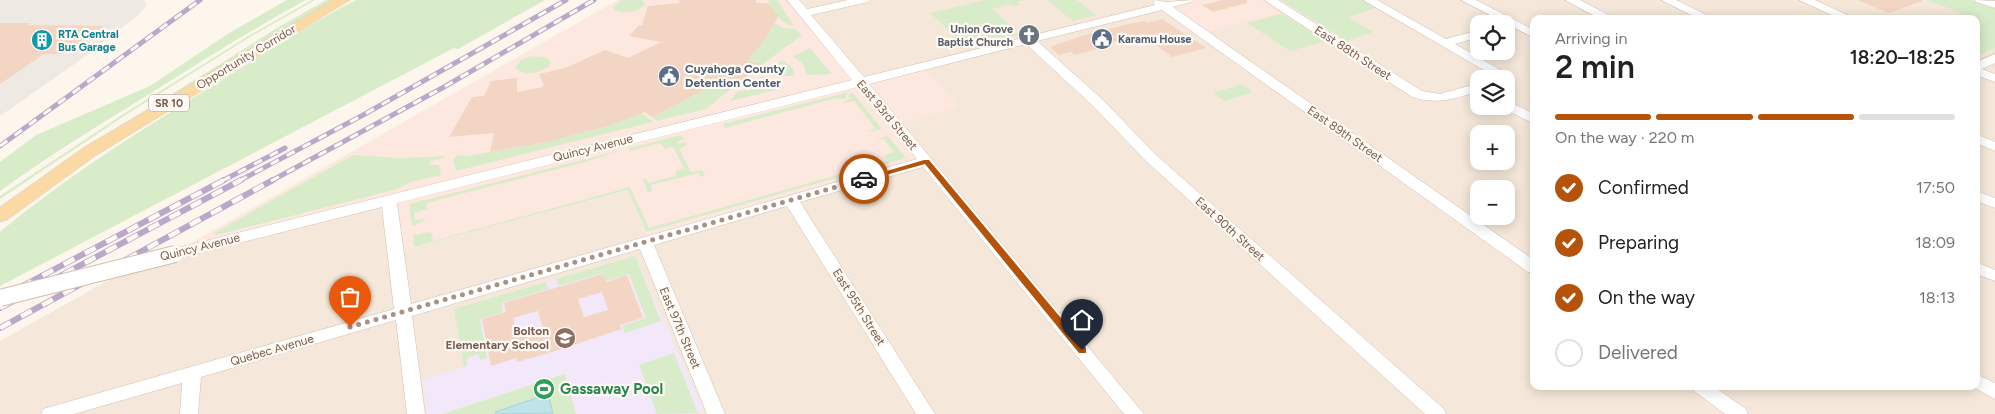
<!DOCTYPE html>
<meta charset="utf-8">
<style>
:root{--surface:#fff;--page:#f6f6f6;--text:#222;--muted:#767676;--line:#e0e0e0;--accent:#b45309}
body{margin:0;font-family:Figtree,sans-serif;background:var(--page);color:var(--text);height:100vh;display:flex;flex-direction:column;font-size:19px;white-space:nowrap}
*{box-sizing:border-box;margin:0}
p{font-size:16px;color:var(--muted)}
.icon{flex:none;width:28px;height:28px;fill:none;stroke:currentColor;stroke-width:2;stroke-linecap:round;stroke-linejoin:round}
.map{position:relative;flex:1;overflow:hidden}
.drawer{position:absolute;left:1530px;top:15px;width:450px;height:375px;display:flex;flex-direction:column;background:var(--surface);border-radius:10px;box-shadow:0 2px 12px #0003}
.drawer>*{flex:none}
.tools{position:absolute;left:1470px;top:15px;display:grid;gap:10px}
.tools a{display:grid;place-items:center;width:45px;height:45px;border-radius:10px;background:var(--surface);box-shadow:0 2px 12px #0003;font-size:25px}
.pin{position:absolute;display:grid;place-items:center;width:42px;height:42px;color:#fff;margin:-51px -21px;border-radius:50% 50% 50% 0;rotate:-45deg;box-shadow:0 0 5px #0007}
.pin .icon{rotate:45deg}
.courier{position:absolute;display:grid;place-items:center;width:50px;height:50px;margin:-25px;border:4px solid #b45309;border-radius:50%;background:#fff;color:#222;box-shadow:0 1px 6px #0007}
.head em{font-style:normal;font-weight:600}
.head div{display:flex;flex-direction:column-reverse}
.head{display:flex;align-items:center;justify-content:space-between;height:85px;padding:0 25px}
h1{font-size:32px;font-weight:600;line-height:38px}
.bar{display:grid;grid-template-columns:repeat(4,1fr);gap:8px 5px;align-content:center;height:60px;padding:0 25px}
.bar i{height:6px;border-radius:4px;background:var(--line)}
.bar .on{background:var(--accent)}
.bar p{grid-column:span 4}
ol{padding:0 25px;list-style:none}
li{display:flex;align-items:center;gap:15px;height:55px}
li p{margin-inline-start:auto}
li .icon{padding:5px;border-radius:50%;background:var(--accent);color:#fff;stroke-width:4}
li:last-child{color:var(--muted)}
li i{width:28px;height:28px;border:2px solid var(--line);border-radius:50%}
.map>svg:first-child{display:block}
</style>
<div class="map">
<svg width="1995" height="414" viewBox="0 0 1995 414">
<rect width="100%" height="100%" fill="#fdf6ec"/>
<path fill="#f5e8da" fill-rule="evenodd" d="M793 0H1155L1170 11 1270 0H1995V414H0V341L141 262 389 200 396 252 629 190 648 241 895 124 958 107 859 81ZM1534 19H1976V386H1534ZM1479 24H1506V51H1479ZM1479 79H1506V106H1479ZM1479 134H1506V161H1479ZM1479 189H1506V216H1479Z"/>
<g fill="#fde8e0">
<polygon points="618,0 793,0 859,81 921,66 959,107 895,124 927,161 648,241 628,190 396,252 389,200 175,254 191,243"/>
<polygon points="1155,0 1270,0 1288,11 1203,33"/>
</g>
<polygon fill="#efe9e4" points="0,0 144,0 147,5 136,17 76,63 0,116"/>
<polygon fill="#f3e8fa" points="635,256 704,411 694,414 576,414 564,374 442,414 427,414 423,379 464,367 454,309"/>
<g fill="#d8ecc9">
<path d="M287 0H306C256 27 208 57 159 88 106 121 51 154 0 191V162L36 135 150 86 229 33Z"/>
<polygon points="312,0 315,0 250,37 127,114 0,199 0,196 125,113 250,35"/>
<polygon points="326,0 337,0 138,117 150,108 277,28"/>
<path d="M356 0H545L458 49 454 48 0 286V232C66 177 137 133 209 88 258 58 305 26 356 0Z"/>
<path d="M622 0H642L645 4C638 13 625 14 615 10L613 7Z"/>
<path d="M768 0H777L794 26C782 25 771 11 768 0Z"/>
<polygon points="985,0 1024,0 1017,2 1020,5 1013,6 1010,4 992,9 1014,28 1007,30 1012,34 1038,28 1040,29 968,48 930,13"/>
<polygon points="1047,0 1077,0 1096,15 1073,21"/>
<polygon points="1281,0 1361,0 1375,8 1348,17 1373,32 1347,41"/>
<polygon points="1926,0 1971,0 1995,9 1995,48 1976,56 1976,19 1947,19 1962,13"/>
<polygon points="1282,14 1326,41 1290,51 1247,23"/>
<polygon points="775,23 782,28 796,29 802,35 763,64 746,61 766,38"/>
<polygon points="810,48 832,74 806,75 804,65 793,56"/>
<path d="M532 56 548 58 551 63C543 73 525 77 515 68L521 60Z"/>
<polygon points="783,60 793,68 794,76 773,76 766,69"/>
<polygon points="768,84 784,88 730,101 738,91 754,90"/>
<polygon points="1242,84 1253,92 1224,101 1213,93"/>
<polygon points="712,86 728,91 706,109 657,121 652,117"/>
<polygon points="849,92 844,99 837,98 725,128 723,124"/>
<polygon points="852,92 882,129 867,132 875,128 854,101 842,103 851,98 848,96"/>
<path d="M641 113 653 122 456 171 453 160 457 155 466 156C526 147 585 135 641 113Z"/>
<polygon points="681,135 684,139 677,142 678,144 686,142 686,146 679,149 691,172 702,170 705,176 701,177 698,173 651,185 652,191 648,192 643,179 646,179 648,183 676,176 675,171 684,168 673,147 665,149 660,143 630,151 629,148"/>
<polygon points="888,136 906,158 646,232 628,190 414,247 413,235 431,232 433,241 630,187 649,228 887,161 884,156 894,152 884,139 874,140"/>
<polygon points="626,149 585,162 426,203 427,209 414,213 415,220 427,219 412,226 409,204"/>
<polygon points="353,155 400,158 445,156 441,159 430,161 429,165 439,165 441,175 410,182 398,189 216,235 214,233"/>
<polygon points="635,256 661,321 625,333 622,326 646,318 629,274 606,281 603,273 559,286 556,279"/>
<polygon points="546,282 548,289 502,303 503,312 480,319 487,358 480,360 479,354 467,358 467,365 464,367 454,309"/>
<polygon points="674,353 698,413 657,414 639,365"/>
<polygon points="565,374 576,414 442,414"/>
</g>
<polygon fill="#bfe3e8" stroke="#a5d3da" points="548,394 553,413 496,414 495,412"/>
<g fill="#f3d5c3" fill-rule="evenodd">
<polygon points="679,0 756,0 756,3 768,3 778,17 766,38 747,61 763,64 728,91 712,86 652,117 645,112 607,126 547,142 490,152 494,133 449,137 472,97 484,96 491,81 517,78 517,92 543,87 542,86 544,85 539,74 565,68 605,50 628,58 661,42 629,36 639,25 642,25 648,6 680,3"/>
<polygon points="1223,0 1247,0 1247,3 1213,12 1202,5"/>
<polygon points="1857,0 1922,0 1922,1 1889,13"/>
<polygon points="1162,19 1206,48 1172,57 1142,34 1095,47 1098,49 1074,55 1071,52 1059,55 1050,47 1081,36 1128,24 1145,21 1147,23"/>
<polygon points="0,23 31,23 29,25 105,26 63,54 44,54 0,84"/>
<path d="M603 274 606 282 627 275 643 318 620 325 622 329 549 353 517 362 516 358 491 366 482 319 506 312 504 303ZM602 292 608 310 584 317 578 299ZM538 311 543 330 518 338 513 318Z"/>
</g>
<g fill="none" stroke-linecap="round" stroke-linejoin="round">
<g stroke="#d1beb0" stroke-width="1">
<g id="minor">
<path d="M787 0H799L807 9 848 0H870L868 2 811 15 864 77 1155 5 1153 2 1155 0 1166 2 1193 0 1191 2 1173 7 1534 260V273L1528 272 1162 10 1037 41 1103 100 1156 155 1444 409 1446 414H1425L1146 161 1093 106 1026 44 869 84 1144 414H1124L923 167 800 202 935 414H916L787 206 654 245 725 414H707L640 249 412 316 425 414H407L396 320 201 377 198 414H180L182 383 74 414H41L43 409 50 407 394 309 382 207 175 259 169 258 167 254 169 250 852 80ZM858 87 917 159 411 304 397 203Z"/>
<path d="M1264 0H1278L1422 91 1440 94 1479 83V91C1455 99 1437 105 1412 97Z"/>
<polygon points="1363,0 1377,0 1446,39 1479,30 1479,37 1455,44 1504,72 1505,79 1493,79 1493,76 1489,73"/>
<polygon points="1461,0 1476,0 1534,30 1534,38"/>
<polygon points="1565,0 1580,0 1616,19 1600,19"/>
<polygon points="1661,0 1676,0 1715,19 1699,19"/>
<polygon points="1799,0 1815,0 1856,19 1840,19"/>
<polygon points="1974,0 1995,1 1995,8 1976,2"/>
<polygon points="1995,54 1995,63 1982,69 1995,74 1995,82 1976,75 1976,62"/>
<polygon points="1506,100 1534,114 1534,124 1501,107 1506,106"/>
<polygon points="1976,134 1995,142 1995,151 1976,143"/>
<polygon points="1976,191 1995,198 1995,208 1976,201"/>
<polygon points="1976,262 1995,270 1995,281 1976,274"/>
<polygon points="1976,374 1995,383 1995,399 1971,386 1976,386"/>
<polygon points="1691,386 1713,386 1746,409 1748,414 1725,414 1694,391"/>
</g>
</g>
<g stroke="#dad1cd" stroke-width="1">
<polygon id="major" points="333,0 350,0 95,156 7,220 0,222 0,207 83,148"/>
</g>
<use href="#minor" fill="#fff" fill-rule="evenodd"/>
<use href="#major" fill="#fbd9a5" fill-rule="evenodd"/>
<g stroke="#b9a8c9" stroke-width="5">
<g id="rail-far1">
<polyline points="0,146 200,0"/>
<polyline points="222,181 285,148"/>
<polyline points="239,181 365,114 566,0"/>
<polyline points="271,181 444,87 594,0"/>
</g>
</g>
<g stroke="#b9a8c9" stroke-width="6">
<g id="rail">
<polyline points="0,298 224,180"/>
<polyline points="0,308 241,180"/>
<polyline points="0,328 273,180"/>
</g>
</g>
<use href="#rail-far1" stroke="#fffaf3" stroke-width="3" stroke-dasharray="9" stroke-linecap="butt"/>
<use href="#rail" stroke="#fffaf3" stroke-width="4.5" stroke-dasharray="12" stroke-linecap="butt"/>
<g stroke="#d1beb0" stroke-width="18" stroke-linecap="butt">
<polyline id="minor-bridge" points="0,298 175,254"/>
</g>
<use href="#minor-bridge" stroke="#fff" stroke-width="16"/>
</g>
<polygon fill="#b45309" points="924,160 929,160 1086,348 1086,353 1079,353 925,164 864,181 860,179"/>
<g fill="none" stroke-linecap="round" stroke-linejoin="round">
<polyline stroke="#a89285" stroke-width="5" stroke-dasharray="0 9" points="350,327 864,179"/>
</g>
<defs>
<g id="church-disc" transform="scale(1.125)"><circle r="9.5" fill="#6b7280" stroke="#fffaf3"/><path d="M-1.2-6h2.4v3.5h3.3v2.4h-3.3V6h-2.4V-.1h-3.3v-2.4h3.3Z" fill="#fff"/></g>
<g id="civic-disc" transform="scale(1.125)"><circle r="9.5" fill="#5c6f8a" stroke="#fffaf3"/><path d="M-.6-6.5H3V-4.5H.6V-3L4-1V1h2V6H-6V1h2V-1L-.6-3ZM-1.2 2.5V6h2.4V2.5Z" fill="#fff"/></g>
<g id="building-disc" transform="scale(1.125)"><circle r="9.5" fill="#0f9aa8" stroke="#fffaf3"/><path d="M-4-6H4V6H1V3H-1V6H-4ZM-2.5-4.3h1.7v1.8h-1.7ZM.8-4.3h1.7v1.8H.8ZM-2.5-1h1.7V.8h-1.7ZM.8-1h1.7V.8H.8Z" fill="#fff"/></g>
<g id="school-disc" transform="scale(1.125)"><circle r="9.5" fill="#8d6e63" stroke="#fffaf3"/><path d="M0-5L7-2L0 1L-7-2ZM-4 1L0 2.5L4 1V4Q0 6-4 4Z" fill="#fff"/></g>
<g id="stadium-disc" transform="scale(1.125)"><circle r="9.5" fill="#2e9e5b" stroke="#fffaf3"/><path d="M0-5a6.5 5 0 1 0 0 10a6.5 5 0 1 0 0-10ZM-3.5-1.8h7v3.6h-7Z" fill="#fff"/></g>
</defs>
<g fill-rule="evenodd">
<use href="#church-disc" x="1029" y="35"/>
<use href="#civic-disc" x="1102" y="39"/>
<use href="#building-disc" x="42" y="40"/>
<use href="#civic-disc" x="669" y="76"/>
<use href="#school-disc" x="565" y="338"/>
<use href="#stadium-disc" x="544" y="389"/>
</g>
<g text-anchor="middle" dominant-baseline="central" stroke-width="4.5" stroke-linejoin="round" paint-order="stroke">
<g font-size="11" font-weight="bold" fill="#5b616d" stroke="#fffaf3" text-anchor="end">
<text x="1013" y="29">Union Grove<tspan x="1013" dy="13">Baptist Church</tspan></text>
</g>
<g font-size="11" font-weight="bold" fill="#0d838f" stroke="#fffaf3" text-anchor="start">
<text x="58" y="34">RTA Central<tspan x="58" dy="13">Bus Garage</tspan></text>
</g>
<g font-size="11" font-weight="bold" fill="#4e5e75" stroke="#fffaf3" text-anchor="start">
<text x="1118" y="39">Karamu House</text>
</g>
<rect fill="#fffaf3" stroke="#a28b7f" stroke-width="1" x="149" y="94.5" width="40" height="17" rx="4"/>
<g font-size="11" font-weight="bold" fill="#7a5c4d">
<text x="169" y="103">SR 10</text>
</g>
<g font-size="12" fill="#7a5c4d" stroke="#fffaf3">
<text transform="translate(1353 53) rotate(33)">East 88th Street</text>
<text transform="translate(246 57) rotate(-31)">Opportunity Corridor</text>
<text transform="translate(887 115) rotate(50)">East 93rd Street</text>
<text transform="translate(1345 134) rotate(35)">East 89th Street</text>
<text transform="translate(593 148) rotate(-14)">Quincy Avenue</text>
<text transform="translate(1230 229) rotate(42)">East 90th Street</text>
<text transform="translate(200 247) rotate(-14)">Quincy Avenue</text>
<text transform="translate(859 307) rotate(58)">East 95th Street</text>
<text transform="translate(680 328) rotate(67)">East 97th Street</text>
<text transform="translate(272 350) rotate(-16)">Quebec Avenue</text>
</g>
<g font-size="12" font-weight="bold" fill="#4e5e75" stroke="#fffaf3" text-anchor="start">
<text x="685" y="69">Cuyahoga County<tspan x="685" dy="14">Detention Center</tspan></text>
</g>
<g font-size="12" font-weight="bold" fill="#785e54" stroke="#fffaf3" text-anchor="end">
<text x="549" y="331">Bolton<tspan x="549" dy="14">Elementary School</tspan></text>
</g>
<g font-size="15" font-weight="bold" fill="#27864d" stroke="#fffaf3" text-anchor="start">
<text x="560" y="389">Gassaway Pool</text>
</g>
</g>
</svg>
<div class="tools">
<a><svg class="icon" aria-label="locate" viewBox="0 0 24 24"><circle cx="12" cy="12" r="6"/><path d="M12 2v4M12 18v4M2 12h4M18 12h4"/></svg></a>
<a><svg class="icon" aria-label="layers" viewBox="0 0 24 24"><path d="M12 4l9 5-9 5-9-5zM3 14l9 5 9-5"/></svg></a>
<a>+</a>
<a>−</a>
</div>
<div class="pin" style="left:350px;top:327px;background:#ea580c"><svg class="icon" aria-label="bag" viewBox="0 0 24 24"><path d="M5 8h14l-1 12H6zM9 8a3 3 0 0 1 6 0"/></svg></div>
<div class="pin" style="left:1082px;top:350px;background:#1f2937"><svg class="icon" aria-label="home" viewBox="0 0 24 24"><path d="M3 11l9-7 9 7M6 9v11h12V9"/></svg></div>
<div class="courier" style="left:864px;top:179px"><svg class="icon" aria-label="car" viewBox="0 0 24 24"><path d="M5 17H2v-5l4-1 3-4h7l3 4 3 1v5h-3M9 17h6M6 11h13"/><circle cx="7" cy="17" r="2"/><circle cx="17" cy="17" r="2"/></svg></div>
<section class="drawer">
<div class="head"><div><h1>2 min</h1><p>Arriving in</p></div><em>18:20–18:25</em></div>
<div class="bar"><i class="on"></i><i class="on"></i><i class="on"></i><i></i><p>On the way · 220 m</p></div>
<ol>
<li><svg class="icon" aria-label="check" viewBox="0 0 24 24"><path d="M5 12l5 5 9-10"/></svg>Confirmed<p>17:50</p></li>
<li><svg class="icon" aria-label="check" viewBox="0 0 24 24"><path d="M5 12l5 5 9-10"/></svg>Preparing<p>18:09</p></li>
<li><svg class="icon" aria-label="check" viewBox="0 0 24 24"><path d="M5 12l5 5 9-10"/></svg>On the way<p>18:13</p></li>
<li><i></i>Delivered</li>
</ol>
</section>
</div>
